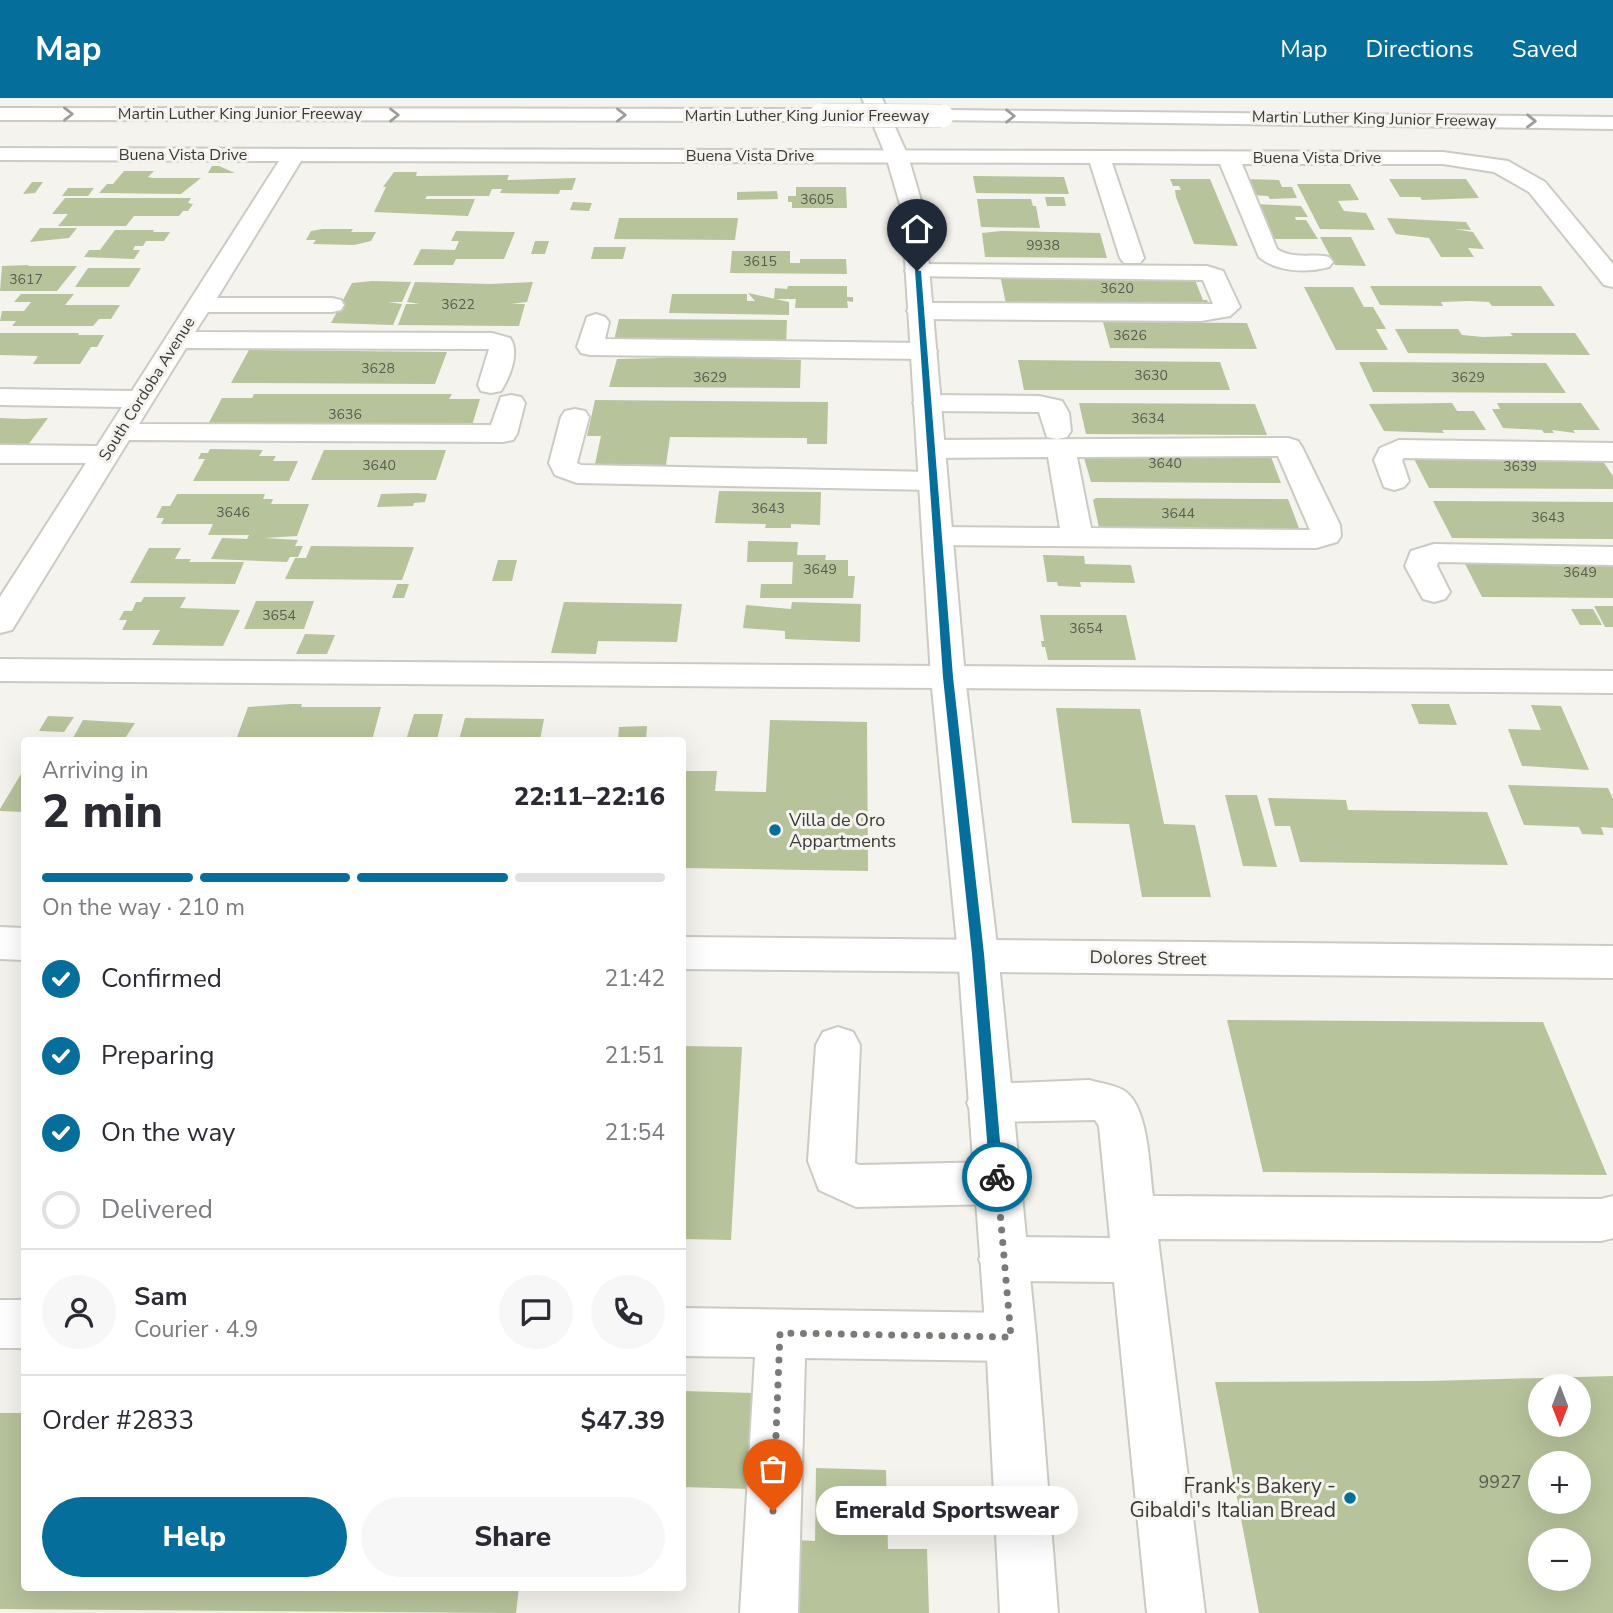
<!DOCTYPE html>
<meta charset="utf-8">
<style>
:root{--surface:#fff;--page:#f7f7f7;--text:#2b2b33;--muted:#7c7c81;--line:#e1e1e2;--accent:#056e9b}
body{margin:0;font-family:"Nunito Sans",sans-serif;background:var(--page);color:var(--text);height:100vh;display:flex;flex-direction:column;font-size:26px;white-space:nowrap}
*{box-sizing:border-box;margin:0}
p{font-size:23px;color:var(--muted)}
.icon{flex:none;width:38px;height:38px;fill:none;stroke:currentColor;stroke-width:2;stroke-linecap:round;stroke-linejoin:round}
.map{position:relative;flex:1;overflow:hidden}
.panel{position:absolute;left:21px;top:639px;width:665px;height:854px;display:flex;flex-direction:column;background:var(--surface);border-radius:7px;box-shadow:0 7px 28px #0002}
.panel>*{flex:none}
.needle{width:46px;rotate:180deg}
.buttons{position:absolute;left:1528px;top:1276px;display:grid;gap:14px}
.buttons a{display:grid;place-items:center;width:63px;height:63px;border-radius:50%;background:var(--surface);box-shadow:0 7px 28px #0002;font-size:35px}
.pin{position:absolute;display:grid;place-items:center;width:60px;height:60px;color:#fff;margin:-72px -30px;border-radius:50% 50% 50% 0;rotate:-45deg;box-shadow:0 0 7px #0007}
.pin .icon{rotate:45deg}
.courier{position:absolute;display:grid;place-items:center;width:70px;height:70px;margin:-35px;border:5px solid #056e9b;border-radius:50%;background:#fff;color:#222;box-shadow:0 2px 9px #0007}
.bubble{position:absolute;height:49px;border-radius:24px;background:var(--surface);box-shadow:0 7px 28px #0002;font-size:23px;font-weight:800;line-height:49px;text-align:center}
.summary em{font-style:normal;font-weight:800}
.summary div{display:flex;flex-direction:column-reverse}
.summary{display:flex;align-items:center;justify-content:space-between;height:119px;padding:0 21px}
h1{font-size:46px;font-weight:800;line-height:52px}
.bar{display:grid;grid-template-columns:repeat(4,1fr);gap:10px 7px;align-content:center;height:84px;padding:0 21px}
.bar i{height:9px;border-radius:5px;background:var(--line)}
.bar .selected{background:var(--accent)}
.bar p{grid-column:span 4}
.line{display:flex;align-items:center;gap:18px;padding:0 21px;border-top:2px solid var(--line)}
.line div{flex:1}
.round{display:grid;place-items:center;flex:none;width:74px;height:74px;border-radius:37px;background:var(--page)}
ol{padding:0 21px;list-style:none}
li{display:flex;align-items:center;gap:21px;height:77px}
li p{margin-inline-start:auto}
li .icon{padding:7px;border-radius:50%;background:var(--accent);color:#fff;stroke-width:4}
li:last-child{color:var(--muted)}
li i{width:38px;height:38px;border:4px solid var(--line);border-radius:50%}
.primary-button{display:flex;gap:14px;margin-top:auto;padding:14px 21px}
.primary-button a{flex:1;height:80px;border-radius:42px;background:var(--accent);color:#fff;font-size:28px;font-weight:800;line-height:80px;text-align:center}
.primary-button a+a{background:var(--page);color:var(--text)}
header{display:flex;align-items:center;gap:42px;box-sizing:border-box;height:98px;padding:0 35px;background:var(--accent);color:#fff}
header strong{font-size:33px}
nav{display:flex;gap:38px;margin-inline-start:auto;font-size:24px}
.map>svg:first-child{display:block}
</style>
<header>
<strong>Map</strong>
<nav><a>Map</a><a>Directions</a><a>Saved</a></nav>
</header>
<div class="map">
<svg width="1613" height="1515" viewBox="0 0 1613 1515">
<rect width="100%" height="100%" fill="#f5f3ed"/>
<g fill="#b7c39b" fill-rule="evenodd">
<polygon points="212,68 219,68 235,75 208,75"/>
<polygon points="124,73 154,73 148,79 153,80 201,80 181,96 99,95 107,86 113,86"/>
<polygon points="394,74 417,74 416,78 509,77 507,82 576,80 572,92 560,92 559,96 500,95 502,91 492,91 489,98 427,98 425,101 475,101 468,118 374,114 386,89 383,89"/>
<polygon points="973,78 1064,79 1069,96 976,95"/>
<polygon points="1170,81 1210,81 1238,148 1194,146 1176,99 1175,92 1181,92 1179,88 1173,88"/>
<polygon points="1244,81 1279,82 1282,89 1292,89 1297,100 1270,101 1268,98 1250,97"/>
<polygon points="1389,81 1466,81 1479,100 1422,102 1420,99 1400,99"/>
<polygon points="32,84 43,84 35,95 23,96"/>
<polygon points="1297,86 1350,86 1359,102 1338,103 1344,113 1366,115 1375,132 1320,131"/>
<polygon points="796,89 846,89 847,110 792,110 792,104 788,104 788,98 796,98"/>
<polygon points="68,90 94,90 88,98 62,98"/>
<polygon points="777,93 778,101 737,102 737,94"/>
<polygon points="1045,99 1064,99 1066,108 1047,108"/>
<polygon points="65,100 191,100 188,105 193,106 188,113 183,113 179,118 134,118 126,128 58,128 68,116 52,116"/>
<polygon points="977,101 1031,101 1033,108 1036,108 1040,130 981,129"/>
<polygon points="573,104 592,105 589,113 570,112"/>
<polygon points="1253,106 1301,108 1308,119 1295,119 1296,122 1306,122 1318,141 1270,141"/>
<polygon points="619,120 738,120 735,142 614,141"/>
<polygon points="1387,120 1466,124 1471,132 1454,131 1473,134 1484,151 1468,150 1474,159 1441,159 1429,140 1396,136"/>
<polygon points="40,130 77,130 69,140 30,144"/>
<polygon points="322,131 353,131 351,134 376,134 371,143 354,147 313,146 316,142 306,142 311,133"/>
<polygon points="115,132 154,132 153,134 170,134 164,143 146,143 143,148 135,148 133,152 140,152 134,161 84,159 89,152 100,152"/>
<polygon points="456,133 515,134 504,161 456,161 453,167 413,167 421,151 455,152 459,143 451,143"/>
<polygon points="1001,133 1100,135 1107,160 985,159 982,135"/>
<polygon points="1320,139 1351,139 1366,168 1335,167"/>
<polygon points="535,143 549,143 545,156 531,156"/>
<polygon points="594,149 626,149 623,161 591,161"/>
<polygon points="732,153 790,153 790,165 800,165 800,161 846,161 847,176 730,175"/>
<polygon points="29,167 28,168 77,168 57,193 0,193 2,168"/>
<polygon points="88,170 141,170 129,189 75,189"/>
<polygon points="1000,177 1193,177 1203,202 1207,202 1209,206 1006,206"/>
<polygon points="372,183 411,184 402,204 388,204 402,206 393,227 331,225 352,185"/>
<polygon points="415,184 491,186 533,184 527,204 511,206 525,206 519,228 398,227 406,206 420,206 407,204"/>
<polygon points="788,188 847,188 847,199 853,199 853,204 847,203 848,210 795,210 796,201 774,201 775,190 787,191"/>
<polygon points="1370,188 1541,188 1555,208 1492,208 1489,204 1470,203 1441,204 1443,208 1380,207"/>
<polygon points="1304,189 1353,189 1364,209 1373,209 1386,231 1376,231 1388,252 1336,252"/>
<polygon points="748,195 789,204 789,217 669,215 672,196 747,196 747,203 755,203"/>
<polygon points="21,196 74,196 65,207 120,207 111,221 99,221 93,228 12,228 16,223 0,223 2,213 24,213 31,204 14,204"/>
<polygon points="619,221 787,222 786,248 613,247"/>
<polygon points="1103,224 1247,225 1257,251 1110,250"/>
<polygon points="1395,231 1458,231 1462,237 1483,239 1513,238 1510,235 1575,235 1590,257 1408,255"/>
<polygon points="0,235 79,235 78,237 104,237 97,249 91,249 80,266 33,266 38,258 0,257"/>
<polygon points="249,252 447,254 435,286 231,285"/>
<polygon points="704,259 801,262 800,290 609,289 617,261"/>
<polygon points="1018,262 1220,264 1230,292 1024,292"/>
<polygon points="1359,264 1546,265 1566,295 1373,294"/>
<polygon points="254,296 452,296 449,301 480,301 471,331 206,330 222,300 252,300"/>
<polygon points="595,302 828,304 827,346 807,346 807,340 670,339 666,367 595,366 601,338 587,338"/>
<polygon points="1079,305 1255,306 1267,337 1086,336"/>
<polygon points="1452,305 1457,313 1474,313 1486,332 1442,332 1444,335 1384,333 1369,306"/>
<polygon points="1497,305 1581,305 1600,332 1573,332 1575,335 1552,332 1554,335 1544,335 1542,332 1503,330 1492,311 1500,311"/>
<polygon points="0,320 24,321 48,320 28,347 0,347"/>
<polygon points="210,351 263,352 259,358 276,358 273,363 298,363 289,383 193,383 205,361 198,361 201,355 208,355"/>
<polygon points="1268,351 1281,385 1091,384 1082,353"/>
<polygon points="324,352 446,352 436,382 311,382"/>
<polygon points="1411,355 1598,356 1613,378 1613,391 1429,390"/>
<polygon points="719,393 821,394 820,427 791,426 791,430 765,430 766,426 715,425"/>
<polygon points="417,395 427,396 425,404 414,405 413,408 377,409 381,396"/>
<polygon points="177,396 265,396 263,401 273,401 271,406 309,406 297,438 264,440 298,442 295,448 303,448 298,459 290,459 287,464 211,461 222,440 247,441 249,437 208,437 213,426 161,426 164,420 156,420 162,408 170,408"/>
<polygon points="1096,400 1288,401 1302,438 1100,434 1093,402"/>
<polygon points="1433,403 1613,404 1613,441 1452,440"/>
<polygon points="748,443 798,444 797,457 826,457 825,462 848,462 848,478 855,478 853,500 760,500 761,486 792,486 793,464 747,464"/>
<polygon points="311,448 414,449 402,482 285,481 295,460 306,460"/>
<polygon points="149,450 181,450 175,461 191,461 189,464 244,464 235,486 130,485"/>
<polygon points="1043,457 1084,458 1085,466 1131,467 1135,485 1080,484 1081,489 1058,488 1057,484 1047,484"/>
<polygon points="1461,458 1613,459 1613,500 1482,499"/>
<polygon points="498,462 517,462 512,483 492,483"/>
<polygon points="397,486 409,486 404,500 392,500"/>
<polygon points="144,499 186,499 180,510 240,512 223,548 152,547 160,532 122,532 127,522 119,522 124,513 132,513 136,504 141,504"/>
<polygon points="256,503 314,503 304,531 244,531"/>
<polygon points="564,504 682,506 677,544 598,543 596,556 551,555"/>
<polygon points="792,504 861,506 860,544 785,541 785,533 743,530 746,507 791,511"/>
<polygon points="1594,508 1613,508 1613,529 1605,529"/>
<polygon points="1571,511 1593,511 1602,527 1580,527"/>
<polygon points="1040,517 1126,517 1136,562 1048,562 1045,549 1042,549 1041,543 1044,543"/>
<polygon points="305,536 335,537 327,556 296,556"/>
<polygon points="291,606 302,606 301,609 381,609 372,642 236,642 248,609"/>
<polygon points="1411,606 1449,606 1457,627 1419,626"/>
<polygon points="1531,607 1561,608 1589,672 1522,668 1508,631 1541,632"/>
<polygon points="1056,610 1140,611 1164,726 1195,727 1211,799 1142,799 1129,726 1072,725"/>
<polygon points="414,616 443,616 437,642 406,642"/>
<polygon points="48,618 74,619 64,634 39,633"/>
<polygon points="465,620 544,621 540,642 459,642"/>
<polygon points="83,622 135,625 124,642 42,642 45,639 73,640"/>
<polygon points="770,622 867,624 868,773 682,770 682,673 717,673 715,693 766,694"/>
<polygon points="647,628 646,642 618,642 619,629"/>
<polygon points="24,671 24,714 0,713 0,711"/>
<polygon points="1508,687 1608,690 1613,701 1613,730 1601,729 1604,737 1582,736 1579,729 1524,727"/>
<polygon points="1225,697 1257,697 1277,769 1243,768"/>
<polygon points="1268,700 1346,702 1348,712 1487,714 1508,767 1300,764 1290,728 1275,728"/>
<polygon points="1227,922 1543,924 1607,1077 1263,1074"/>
<polygon points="682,948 742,949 731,1142 682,1141"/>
<path d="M1613 1278V1515H1259L1215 1284 1429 1283ZM1540 1288H1578V1326H1540ZM1540 1365H1578V1404H1540ZM1540 1442H1578V1480H1540Z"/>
<polygon points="682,1293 755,1295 751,1391 682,1389"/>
<polygon points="0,1315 24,1315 24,1489 519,1489 516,1515 0,1511"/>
<polygon points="816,1370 886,1372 888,1451 927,1451 929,1515 796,1515 797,1442 815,1443"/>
</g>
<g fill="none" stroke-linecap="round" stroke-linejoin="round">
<g stroke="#cbcac3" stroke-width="4">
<g id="minor">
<path d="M0 50 1443 54 1508 63 1545 84 1613 166V189L1604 187 1529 94 1494 74 1443 66H1242L1277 151C1293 162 1312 155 1329 159L1333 164 1329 169C1307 175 1277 174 1259 159L1220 66 1112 65 1144 160 1140 165H1124L1120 160 1090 65 301 63 217 200H332L341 202 344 207 341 212 332 214H208L195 234 492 235 510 240C520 254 510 279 501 293L491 295 481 293 478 287 489 251 186 250 139 326 491 327 501 299 511 297 521 299 525 305 517 336 513 342 503 344 129 342 12 532 0 535V499L86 365H0V347L97 348 122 309 0 307V291L132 293 279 63 0 62Z"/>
<polygon points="917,166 1207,168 1223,173 1240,209 1230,218 1201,223 920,221 911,218 907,213 911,208 920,205 1213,206 1203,182 908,178 905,173 908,168"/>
<polygon points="596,216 605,219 609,224 605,241 924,245 933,247 937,253 933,259 924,261 590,257 581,255 577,249 587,219"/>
<polygon points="927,297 1039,298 1062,303 1069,315 1071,333 1067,339 1057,341 1047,339 1039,314 927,313 917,311 913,305 917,299"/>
<polygon points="575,311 585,313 589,319 577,365 581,367 933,374 943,377 948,383 943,389 933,392 577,385 555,377 549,365 561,319 565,313"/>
<path d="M1288 340 1298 343 1302 349 1340 427 1341 438 1337 444 1316 450 937 447 926 444 922 438 926 432 937 429 1060 430 1048 359 931 360 921 357 917 351 921 345 931 342ZM1278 358 1310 432 1091 430 1077 359Z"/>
<polygon points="1399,342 1613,345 1613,363 1404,360 1402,362 1409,383 1404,389 1394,392 1384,389 1374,362 1380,350"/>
<polygon points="1434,446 1613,449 1613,467 1438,464 1437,468 1450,494 1445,501 1434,504 1423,501 1405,468 1411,453"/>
<polygon points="0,561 1613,573 1613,595 0,583"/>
<polygon points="0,829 24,830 24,862 0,861"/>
<polygon points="682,839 1613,848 1613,880 682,871"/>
<polygon points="838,929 853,934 860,947 855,1065 859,1067 997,1064 1013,1070 1020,1085 1013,1100 997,1106 856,1109 819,1092 808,1063 816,947 823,934"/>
<path d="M1089 982C1099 985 1117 987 1126 994 1149 1012 1149 1070 1153 1098L1601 1101 1613 1098V1140L1601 1143 1158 1141 1205 1515H1147L1114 1184 1003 1183 986 1177 979 1161 986 1145 1003 1139 1110 1140 1099 1028 1095 1022 989 1024 973 1018 967 1005 973 992 989 986Z"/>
<rect x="0" y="1202" width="24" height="48"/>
<polygon points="682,1210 1011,1215 1029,1222 1036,1239 1029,1256 1011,1263 805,1260 798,1515 740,1515 755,1259 682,1258"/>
</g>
</g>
<g stroke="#cbcac3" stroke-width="4">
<polygon id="major" points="862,0 882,0 908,58 924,113 965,579 998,856 1036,1239 1058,1515 1000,1515 986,1239 958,856 931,579 902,113 886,58"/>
</g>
<g stroke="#cbcac3" stroke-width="4">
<g id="highway">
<polygon points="0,10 821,11 828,13 831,17 828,21 821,23 0,22"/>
<polygon points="942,12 1613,19 1613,31 935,22 932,18 935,14"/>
</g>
</g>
<use href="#minor" fill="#fff" fill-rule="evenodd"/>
<use href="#major" fill="#fff" fill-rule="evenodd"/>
<use href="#highway" fill="#fff" fill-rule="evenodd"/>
<g stroke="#cbcac3" stroke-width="24" stroke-linecap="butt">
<polyline id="highway-bridge" points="821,17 942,18"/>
</g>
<use href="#highway-bridge" stroke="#fff" stroke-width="23"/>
</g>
<defs><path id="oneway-chevron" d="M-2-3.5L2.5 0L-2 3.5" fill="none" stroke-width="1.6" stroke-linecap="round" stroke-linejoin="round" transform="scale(1.75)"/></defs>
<g stroke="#9c9c9b">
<use href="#oneway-chevron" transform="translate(68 16)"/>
<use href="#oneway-chevron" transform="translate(394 17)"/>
<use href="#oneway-chevron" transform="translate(621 17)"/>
<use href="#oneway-chevron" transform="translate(1010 18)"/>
<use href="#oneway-chevron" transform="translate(1531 23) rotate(1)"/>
</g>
<polygon fill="#056e9b" points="915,172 921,173 953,579 984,856 1003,1079 997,1085 990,1079 972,856 943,579"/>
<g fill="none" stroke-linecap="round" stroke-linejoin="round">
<polyline stroke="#7b7a77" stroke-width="7" stroke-dasharray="0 12.6" points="773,1413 780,1235 1011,1239 997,1079"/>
</g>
<g fill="#056e9b" stroke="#f5f3ed" stroke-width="2.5">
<circle cx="775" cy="732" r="7"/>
<circle cx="1350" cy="1400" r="7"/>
</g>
<g text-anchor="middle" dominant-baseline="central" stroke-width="6" stroke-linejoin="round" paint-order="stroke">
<g font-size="14" fill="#595c50">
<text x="817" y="101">3605</text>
<text x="1043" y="147">9938</text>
<text x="760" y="163">3615</text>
<text x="26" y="181">3617</text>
<text x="1117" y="190">3620</text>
<text x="458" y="206">3622</text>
<text x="1130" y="237">3626</text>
<text x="378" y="270">3628</text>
<text x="1151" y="277">3630</text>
<text x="710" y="279">3629</text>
<text x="1468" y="279">3629</text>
<text x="345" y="316">3636</text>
<text x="1148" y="320">3634</text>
<text x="1165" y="365">3640</text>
<text x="379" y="367">3640</text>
<text x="1520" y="368">3639</text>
<text x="768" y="410">3643</text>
<text x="233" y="414">3646</text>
<text x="1178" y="415">3644</text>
<text x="1548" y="419">3643</text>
<text x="820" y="471">3649</text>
<text x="1580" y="474">3649</text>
<text x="279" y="517">3654</text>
<text x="1086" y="530">3654</text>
</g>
<g font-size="16" fill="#3a3937" stroke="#f5f3ed">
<text x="240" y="16">Martin Luther King Junior Freeway</text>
<text x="807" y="18">Martin Luther King Junior Freeway</text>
<text transform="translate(1374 21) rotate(1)">Martin Luther King Junior Freeway</text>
<text x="183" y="57">Buena Vista Drive</text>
<text x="750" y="58">Buena Vista Drive</text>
<text x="1317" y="60">Buena Vista Drive</text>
<text transform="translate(147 291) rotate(-58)">South Cordoba Avenue</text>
</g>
<g font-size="18" fill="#3a3937" stroke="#f5f3ed" text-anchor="start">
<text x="789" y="722">Villa de Oro<tspan x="789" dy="21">Appartments</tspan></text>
</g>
<g font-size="18" fill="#3a3937" stroke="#f5f3ed">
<text transform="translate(1148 860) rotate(1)">Dolores Street</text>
</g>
<g font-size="18" fill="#595c50">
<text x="1500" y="1384">9927</text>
</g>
<g font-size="21" fill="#3a3937" stroke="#f5f3ed" text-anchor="end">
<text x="1336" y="1388">Frank's Bakery -<tspan x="1336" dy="24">Gibaldi's Italian Bread</tspan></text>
</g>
</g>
</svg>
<div class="buttons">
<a><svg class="needle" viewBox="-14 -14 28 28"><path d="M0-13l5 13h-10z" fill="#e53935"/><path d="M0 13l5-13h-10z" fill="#7c7c81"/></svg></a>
<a>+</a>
<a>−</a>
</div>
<div class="pin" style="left:773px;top:1413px;background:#ea580c"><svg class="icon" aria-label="bag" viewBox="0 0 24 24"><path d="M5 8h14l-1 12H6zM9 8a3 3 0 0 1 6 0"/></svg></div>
<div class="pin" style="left:917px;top:173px;background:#1f2937"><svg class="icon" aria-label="home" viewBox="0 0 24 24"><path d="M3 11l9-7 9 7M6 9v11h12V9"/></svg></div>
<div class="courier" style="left:997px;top:1079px"><svg class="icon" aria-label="bike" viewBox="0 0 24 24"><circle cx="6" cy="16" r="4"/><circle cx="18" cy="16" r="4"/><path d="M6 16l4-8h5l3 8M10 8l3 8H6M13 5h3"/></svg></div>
<div class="bubble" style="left:816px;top:1388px;width:262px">Emerald Sportswear</div>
<section class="panel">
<div class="summary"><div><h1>2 min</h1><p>Arriving in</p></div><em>22:11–22:16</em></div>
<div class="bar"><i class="selected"></i><i class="selected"></i><i class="selected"></i><i></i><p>On the way · 210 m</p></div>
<ol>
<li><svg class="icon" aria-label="check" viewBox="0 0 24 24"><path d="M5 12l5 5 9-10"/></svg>Confirmed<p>21:42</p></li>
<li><svg class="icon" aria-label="check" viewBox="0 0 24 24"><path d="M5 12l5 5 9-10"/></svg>Preparing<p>21:51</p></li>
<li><svg class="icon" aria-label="check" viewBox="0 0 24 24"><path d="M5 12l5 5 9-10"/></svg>On the way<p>21:54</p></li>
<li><i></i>Delivered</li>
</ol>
<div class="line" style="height:126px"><a class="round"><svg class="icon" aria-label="person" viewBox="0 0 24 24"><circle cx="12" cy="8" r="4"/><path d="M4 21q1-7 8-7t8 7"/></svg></a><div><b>Sam</b><p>Courier · 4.9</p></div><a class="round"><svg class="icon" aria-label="chat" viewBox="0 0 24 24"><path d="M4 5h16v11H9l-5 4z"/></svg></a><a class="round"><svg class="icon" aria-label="phone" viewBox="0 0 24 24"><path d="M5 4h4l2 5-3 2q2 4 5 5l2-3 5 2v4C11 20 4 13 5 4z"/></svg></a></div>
<div class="line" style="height:91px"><div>Order #2833</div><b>$47.39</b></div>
<div class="primary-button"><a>Help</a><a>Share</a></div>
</section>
</div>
